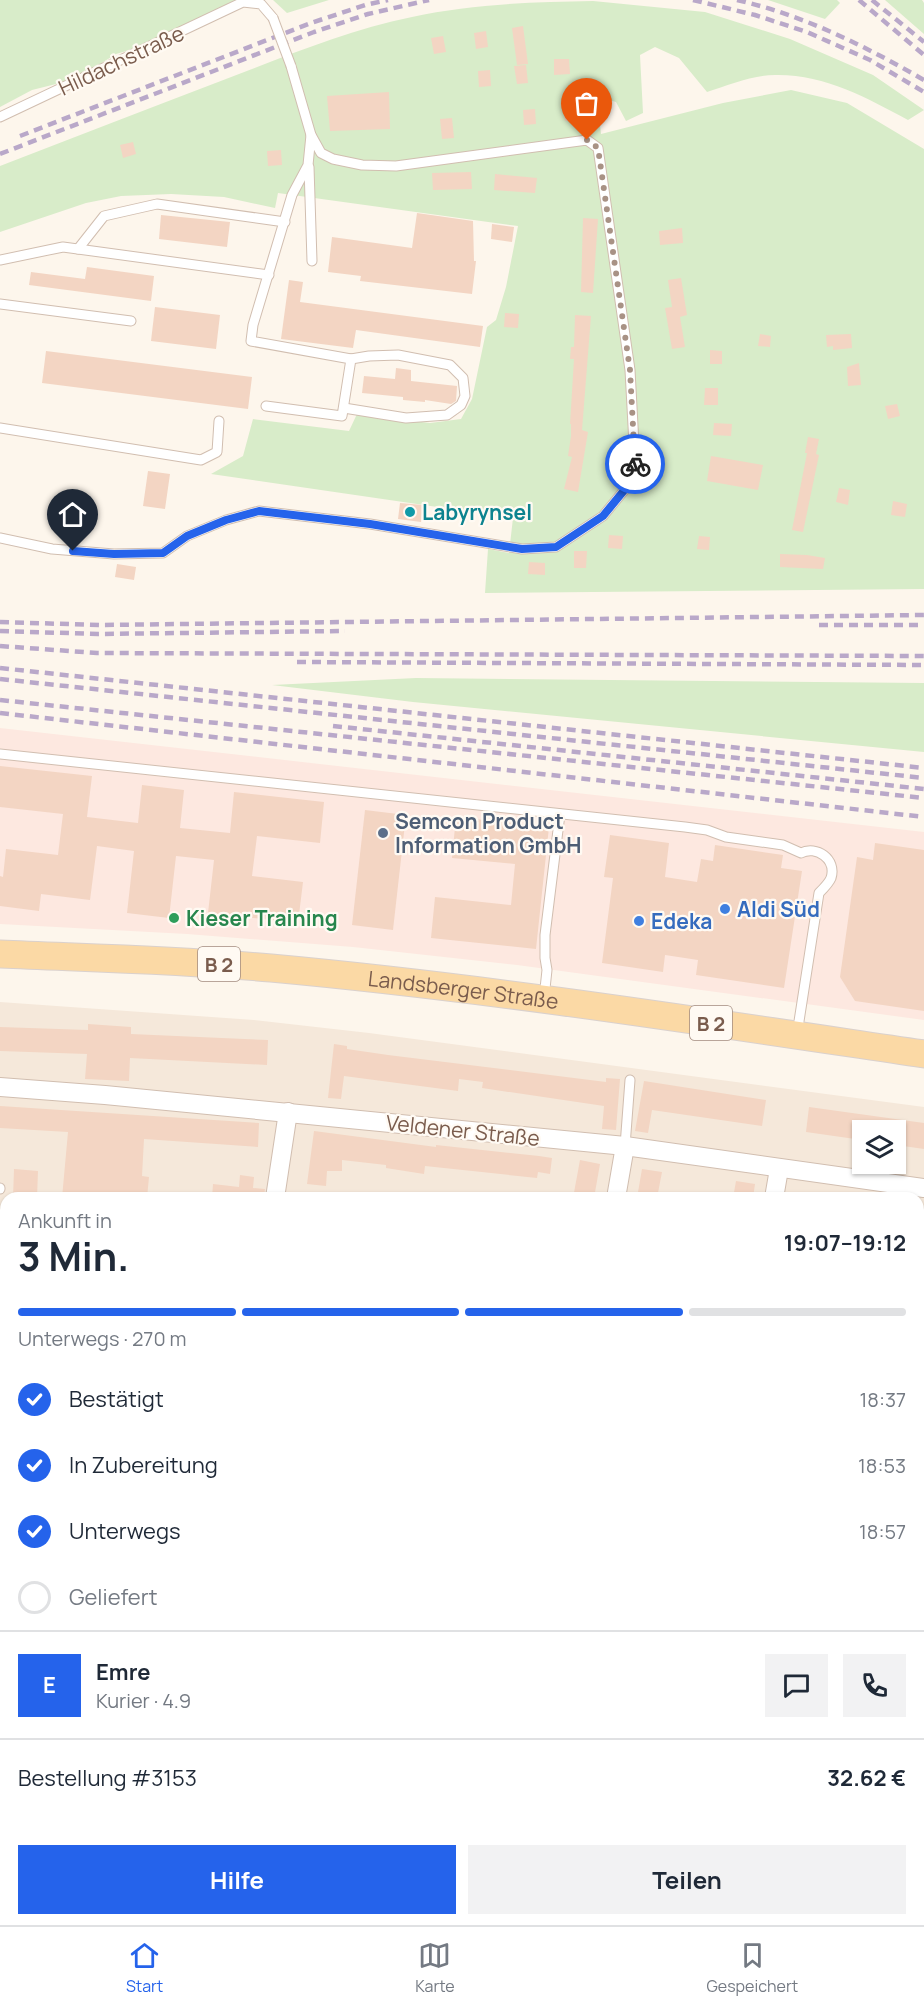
<!DOCTYPE html>
<html lang="de">
<meta charset="utf-8">
<style>
:root{--surface:#fff;--page:#f2f2f3;--text:#1f2937;--muted:#747a83;--line:#e0e1e3;--accent:#2563eb}
body{margin:0;font-family:Manrope,sans-serif;background:var(--page);color:var(--text);height:100vh;display:flex;flex-direction:column;font-size:22px;white-space:nowrap}
*{box-sizing:border-box;margin:0}
p{font-size:20px;color:var(--muted)}
.icon{flex:none;width:33px;height:33px;fill:none;stroke:currentColor;stroke-width:2;stroke-linecap:round;stroke-linejoin:round}
.map{position:relative;flex:1;overflow:hidden}
.details{position:absolute;left:0px;top:1192px;width:924px;height:734px;display:flex;flex-direction:column;background:var(--surface);border-radius:18px 18px 0 0;box-shadow:0 2px 4px #0004}
.details>*{flex:none}
.fabs{position:absolute;left:852px;top:1120px;display:grid;gap:12px}
.fabs a{display:grid;place-items:center;width:54px;height:54px;border-radius:0px;background:var(--surface);box-shadow:0 2px 4px #0004;font-size:30px}
.pin{position:absolute;display:grid;place-items:center;width:51px;height:51px;color:#fff;margin:-62px -26px;border-radius:50% 50% 50% 0;rotate:-45deg;box-shadow:0 0 6px #0007}
.pin .icon{rotate:45deg}
.courier{position:absolute;display:grid;place-items:center;width:60px;height:60px;margin:-30px;border:4px solid #2563eb;border-radius:50%;background:#fff;color:#222;box-shadow:0 2px 8px #0007}
.summary em{font-style:normal;font-weight:700}
.summary div{display:flex;flex-direction:column-reverse}
.summary{display:flex;align-items:center;justify-content:space-between;height:102px;padding:0 18px}
h1{font-size:39px;font-weight:700;line-height:45px}
.bar{display:grid;grid-template-columns:repeat(4,1fr);gap:9px 6px;align-content:center;height:72px;padding:0 18px}
.bar i{height:8px;border-radius:4px;background:var(--line)}
.bar .selected{background:var(--accent)}
.bar p{grid-column:span 4}
.line{display:flex;align-items:center;gap:15px;padding:0 18px;border-top:2px solid var(--line)}
.line div{flex:1}
.round{display:grid;place-items:center;flex:none;width:63px;height:63px;border-radius:0px;background:var(--page)}
ol{padding:0 18px;list-style:none}
li{display:flex;align-items:center;gap:18px;height:66px}
li p{margin-inline-start:auto}
li .icon{padding:6px;border-radius:50%;background:var(--accent);color:#fff;stroke-width:4}
li:last-child{color:var(--muted)}
li i{width:33px;height:33px;border:3px solid var(--line);border-radius:50%}
.button{display:flex;gap:12px;margin-top:auto;padding:12px 18px}
.button a{flex:1;height:69px;border-radius:0px;background:var(--accent);color:#fff;font-size:24px;font-weight:700;line-height:69px;text-align:center}
.button a+a{background:var(--page);color:var(--text)}
.tabs{display:flex;justify-content:space-around;align-items:center;height:84px;border-top:2px solid var(--line);background:var(--surface);font-size:16px;color:var(--muted)}
.tabs a{display:grid;justify-items:center;gap:3px}
.tabs .selected{color:var(--accent)}
.map>svg:first-child{display:block}
</style>
<div class="map">
<svg width="924" height="1925" viewBox="0 0 924 1925">
<rect width="100%" height="100%" fill="#fdf6ec"/>
<path fill="#f5e8da" fill-rule="evenodd" d="M0 1002 254 1020 369 1033 924 1107V1925H154L155 1920H918V1198H6V1798L0 1797ZM862 1131H896V1164H862Z"/>
<polygon fill="#fde8e0" points="0,728 924,832 924,1020 517,965 353,947 187,934 0,924"/>
<g fill="#d8ecc9">
<polygon points="0,0 237,0 135,50 130,50 116,54 76,79 32,90 0,107"/>
<polygon points="273,0 329,0 287,13"/>
<polygon points="768,0 837,0 840,3 825,19"/>
<polygon points="885,0 922,0 924,3 924,34"/>
<path d="M593 1 705 12 790 39 873 75 924 110 908 120C867 98 826 75 778 75 755 74 729 85 707 92L679 58 655 47 640 55 643 113 626 121 616 102 609 100 596 87 601 134 723 103 791 90 847 103 924 149V589L485 593 488 549 509 553 513 518 211 474 243 456 253 419 349 431 357 414 430 423 461 419 472 399 487 327 496 320 506 287 518 226 278 193 275 208 224 197 171 194 121 196 86 203 0 232V166C75 137 150 108 226 79 286 56 348 30 412 17 471 4 532 2 593 1Z"/>
<polygon points="416,678 924,683 924,752 413,702 272,685"/>
<polygon points="918,1387 924,1388 924,1446 918,1444"/>
<polygon points="0,1872 6,1873 6,1920 116,1920 115,1925 12,1925 12,1921 0,1919"/>
<polygon points="924,1915 924,1925 878,1925 861,1920 918,1920"/>
</g>
<g fill="#f3d5c3">
<polygon points="523,26 528,64 517,65 512,28"/>
<polygon points="486,31 488,47 476,49 474,33"/>
<polygon points="443,36 446,52 434,54 431,38"/>
<polygon points="554,59 569,59 570,74 554,75"/>
<polygon points="526,65 528,83 517,84 514,66"/>
<polygon points="490,70 491,86 479,87 478,71"/>
<polygon points="389,92 390,129 330,131 327,96"/>
<polygon points="575,106 577,119 565,121 563,107"/>
<polygon points="535,109 536,124 524,125 523,110"/>
<polygon points="452,118 454,138 442,139 440,119"/>
<polygon points="133,142 136,154 123,158 120,145"/>
<polygon points="281,150 282,165 268,166 267,151"/>
<polygon points="471,172 472,189 433,190 432,173"/>
<polygon points="495,174 537,178 535,193 494,190"/>
<polygon points="417,213 473,221 474,261 476,261 472,294 360,281 361,276 328,272 332,237 412,248"/>
<polygon points="161,215 230,222 227,247 159,239"/>
<polygon points="583,218 598,219 593,293 581,292"/>
<polygon points="492,224 514,227 512,242 491,239"/>
<polygon points="682,228 683,243 660,245 659,231"/>
<polygon points="87,267 154,276 151,301 29,285 31,272 85,279"/>
<polygon points="681,278 687,315 680,317 685,347 672,349 665,308 672,307 668,280"/>
<polygon points="289,280 303,282 300,302 483,326 480,347 356,330 353,348 281,339"/>
<polygon points="155,307 220,315 216,349 151,341"/>
<polygon points="505,313 519,314 518,328 504,327"/>
<polygon points="575,315 591,316 582,430 588,432 578,492 564,489 572,457 568,456 571,436 571,424 570,424 574,359 570,359 571,347 574,347"/>
<polygon points="760,334 771,336 770,347 758,346"/>
<polygon points="851,334 852,348 833,350 833,346 827,347 826,335"/>
<polygon points="710,350 722,351 722,364 710,364"/>
<polygon points="46,351 252,377 248,409 42,383"/>
<polygon points="859,363 861,385 848,386 847,367"/>
<polygon points="396,368 411,370 411,381 457,386 456,401 451,404 425,400 425,402 403,400 403,397 362,393 364,376 395,379"/>
<polygon points="705,388 718,388 718,405 704,405"/>
<polygon points="897,404 900,416 888,419 885,406"/>
<polygon points="714,423 732,424 731,436 713,435"/>
<polygon points="808,437 819,439 816,454 819,455 803,532 792,530 807,453 805,453"/>
<polygon points="711,456 763,465 758,490 707,481"/>
<polygon points="148,471 170,474 165,509 143,506"/>
<polygon points="839,488 850,490 848,505 836,502"/>
<polygon points="893,501 907,504 905,517 891,515"/>
<polygon points="400,503 423,505 421,522 398,519"/>
<polygon points="609,535 623,536 622,549 608,548"/>
<polygon points="699,536 710,537 709,550 697,549"/>
<polygon points="574,551 587,551 586,568 574,568"/>
<polygon points="780,554 807,555 825,558 823,569 780,567"/>
<polygon points="529,562 545,563 545,575 528,574"/>
<polygon points="117,564 136,567 134,580 115,577"/>
<polygon points="0,766 92,776 87,817 138,823 142,785 184,790 180,828 230,833 234,792 324,802 320,843 257,836 252,876 303,882 298,923 208,913 214,860 176,856 169,918 127,913 134,851 97,846 90,900 41,894 39,911 0,906 0,876 3,877 6,849 58,855 63,814 0,807"/>
<polygon points="365,810 406,815 393,930 352,925"/>
<polygon points="456,817 549,827 536,949 431,938 435,897 511,905 515,864 452,858"/>
<polygon points="610,835 669,843 665,877 697,882 701,859 713,861 715,845 783,855 781,868 802,871 784,988 696,975 698,960 665,955 663,972 602,963 613,878 604,877"/>
<polygon points="875,843 924,850 924,1011 855,1001 840,977 857,857 873,860"/>
<polygon points="88,1024 131,1027 131,1034 268,1040 267,1065 130,1058 129,1081 85,1079 87,1054 0,1051 0,1027 88,1030"/>
<polygon points="334,1044 347,1046 347,1049 388,1055 606,1082 606,1078 620,1079 616,1130 602,1129 604,1106 482,1088 483,1082 459,1079 458,1091 344,1076 341,1099 328,1098"/>
<polygon points="644,1081 766,1100 762,1126 652,1110 648,1133 635,1131"/>
<polygon points="0,1106 259,1123 258,1147 144,1139 142,1176 149,1177 147,1198 62,1198 68,1132 0,1128"/>
<polygon points="809,1107 924,1123 924,1149 896,1145 896,1131 862,1131 862,1140 806,1132"/>
<polygon points="314,1131 436,1147 436,1145 539,1156 552,1158 550,1174 538,1172 537,1178 425,1166 424,1174 386,1168 386,1165 342,1160 342,1171 327,1171 326,1186 307,1184"/>
<polygon points="580,1160 600,1164 594,1198 573,1198"/>
<polygon points="14,1169 38,1171 37,1198 13,1198"/>
<polygon points="642,1169 662,1172 657,1198 637,1198"/>
<polygon points="240,1175 254,1177 253,1188 265,1189 264,1198 212,1198 213,1184 239,1187"/>
<polygon points="736,1181 755,1184 753,1198 733,1198"/>
</g>
<g fill="none" stroke-linecap="round" stroke-linejoin="round">
<g stroke="#d1beb0" stroke-width="11">
<g id="lane">
<polyline points="0,117 243,2 261,4 273,18"/>
<polyline points="309,167 312,261"/>
<polyline points="78,249 104,216 157,204 285,222"/>
<polyline points="0,260 63,247 269,275"/>
<polyline points="0,304 131,321"/>
<polyline points="266,406 342,416 351,359 251,341 253,325 292,195 308,165 311,135"/>
<polyline points="344,408 406,418 447,415 461,405 465,396 463,378 450,365 398,355 369,356 351,359"/>
<polyline points="0,428 201,460 217,452 219,421"/>
<polyline points="0,538 52,549 114,554 163,553 187,536 226,520 259,511 370,524 522,549 556,547 603,516 631,482 635,463 630,370 598,148 587,140 396,166 362,165 333,159 321,153 311,135 291,66"/>
<path d="M0 754 685 827 707 830 726 837 783 845 801 853C816 845 837 859 831 878 829 883 823 889 819 893L797 1034"/>
<polyline points="544,998 547,970 545,958 545,935 560,814"/>
<polyline points="625,1146 630,1080"/>
<polyline points="0,1189 0,1188"/>
<polyline points="918,1706 924,1676"/>
<polyline points="447,1920 477,1925"/>
<polyline points="385,1925 386,1920"/>
<polyline points="415,1925 415,1920"/>
<polyline points="570,1925 579,1920"/>
<polyline points="738,1925 739,1920"/>
</g>
</g>
<g stroke="#d1beb0" stroke-width="20">
<g id="street">
<polyline points="0,1087 105,1095 625,1146 924,1188"/>
<polyline points="275,1198 288,1112"/>
<polyline points="616,1198 625,1146"/>
<polyline points="774,1198 779,1169"/>
<polyline points="0,1244 6,1245"/>
<polyline points="918,1280 924,1245"/>
<polyline points="0,1468 6,1468"/>
<polyline points="0,1624 6,1625"/>
<polyline points="918,1726 924,1727"/>
</g>
</g>
<g stroke="#d6c0b0" stroke-width="26">
<g id="secondary">
<polyline points="0,1819 6,1819"/>
<polyline points="0,1849 6,1849"/>
<polyline points="918,1910 924,1911"/>
<polyline points="832,1920 854,1925"/>
<polyline points="140,1925 141,1920"/>
</g>
</g>
<g stroke="#dad1cd" stroke-width="29">
<g id="primary">
<path id="s1" d="M0 954C90 958 181 960 271 968 489 988 707 1022 924 1054"/>
</g>
</g>
<use href="#lane" stroke="#fff" stroke-width="9"/>
<use href="#street" stroke="#fff" stroke-width="18"/>
<use href="#secondary" stroke="#fff" stroke-width="24"/>
<use href="#primary" stroke="#fbd9a5" stroke-width="27"/>
<g stroke="#b9a8c9" stroke-width="1.5">
<polyline points="0,1839 6,1839"/>
<polyline points="880,1920 903,1925"/>
<polyline points="912,1920 924,1923"/>
</g>
<g stroke="#b9a8c9" stroke-width="4.5" stroke-dasharray="9 6" stroke-linecap="butt">
<polyline points="693,0 755,15 807,32 870,60 924,92"/>
<path d="M737 0C803 15 865 46 924 80"/>
<polyline points="859,0 924,55"/>
<polyline points="872,0 924,42"/>
<polyline points="20,136 311,23 365,5 388,0"/>
<polyline points="0,154 314,32 368,14 429,0"/>
<polyline points="0,622 99,625 924,615"/>
<polyline points="819,625 924,625"/>
<polyline points="0,631 98,634 345,631"/>
<polyline points="0,646 97,653 924,656"/>
<polyline points="297,662 924,665"/>
<polyline points="0,668 924,768"/>
<polyline points="0,679 924,778"/>
<polyline points="0,700 924,798"/>
<polyline points="0,713 924,817"/>
<polyline points="333,726 924,789"/>
</g>
<g stroke="#d1beb0" stroke-width="11" stroke-linecap="butt">
<polyline id="lane-bridge" points="273,18 291,66"/>
</g>
<use href="#lane-bridge" stroke="#fff" stroke-width="9"/>
</g>
<g fill="none" stroke-linecap="round" stroke-linejoin="round">
<polyline stroke="#a89285" stroke-width="6" stroke-dasharray="0 10.8" points="587,140 598,148 630,370 635,464"/>
<polyline stroke="#2563eb" stroke-width="8" points="73,551 114,554 163,553 187,536 226,520 259,511 370,524 522,549 556,547 603,516 631,482 635,464"/>
</g>
<circle fill="#0f9aa8" stroke="#fffaf3" stroke-width="2" cx="410" cy="512" r="6"/>
<circle fill="#5c6f8a" stroke="#fffaf3" stroke-width="2" cx="383" cy="833" r="6"/>
<g fill="#3f7fe0" stroke="#fffaf3" stroke-width="2">
<circle cx="725" cy="909" r="6"/>
<circle cx="639" cy="921" r="6"/>
</g>
<circle fill="#2e9e5b" stroke="#fffaf3" stroke-width="2" cx="174" cy="918" r="6"/>
<g text-anchor="middle" dominant-baseline="central" stroke-width="4.5" stroke-linejoin="round" paint-order="stroke">
<g fill="#fffaf3" stroke="#a28b7f" stroke-width="1.5">
<rect x="198" y="947" width="42" height="34" rx="4.5"/>
<rect x="690" y="1006" width="42" height="34" rx="4.5"/>
</g>
<g font-size="20" font-weight="bold" fill="#7a5c4d">
<text x="219" y="964">B 2</text>
<text x="711" y="1023">B 2</text>
</g>
<g font-size="21" fill="#7a5c4d" stroke="#fffaf3">
<text transform="translate(121 60) rotate(-25)">Hildachstraße</text>
<text stroke="none"><textPath href="#s1" startOffset="465">Landsberger Straße</textPath></text>
<text transform="translate(463 1130) rotate(6)">Veldener Straße</text>
</g>
<g font-size="21" font-weight="bold" fill="#0d838f" stroke="#fffaf3" text-anchor="start">
<text x="422" y="512">Labyrynsel</text>
</g>
<g font-size="21" font-weight="bold" fill="#4e5e75" stroke="#fffaf3" text-anchor="start">
<text x="395" y="821">Semcon Product<tspan x="395" dy="24">Information GmbH</tspan></text>
</g>
<g font-size="21" font-weight="bold" fill="#366cbe" stroke="#fffaf3" text-anchor="start">
<text x="737" y="909">Aldi Süd</text>
<text x="651" y="921">Edeka</text>
</g>
<g font-size="21" font-weight="bold" fill="#27864d" stroke="#fffaf3" text-anchor="start">
<text x="186" y="918">Kieser Training</text>
</g>
</g>
</svg>
<div class="fabs">
<a><svg class="icon" aria-label="layers" viewBox="0 0 24 24"><path d="M12 4l9 5-9 5-9-5zM3 14l9 5 9-5"/></svg></a>
</div>
<div class="pin" style="left:587px;top:140px;background:#ea580c"><svg class="icon" aria-label="bag" viewBox="0 0 24 24"><path d="M5 8h14l-1 12H6zM9 8a3 3 0 0 1 6 0"/></svg></div>
<div class="pin" style="left:73px;top:551px;background:#1f2937"><svg class="icon" aria-label="home" viewBox="0 0 24 24"><path d="M3 11l9-7 9 7M6 9v11h12V9"/></svg></div>
<div class="courier" style="left:635px;top:464px"><svg class="icon" aria-label="bike" viewBox="0 0 24 24"><circle cx="6" cy="16" r="4"/><circle cx="18" cy="16" r="4"/><path d="M6 16l4-8h5l3 8M10 8l3 8H6M13 5h3"/></svg></div>
<section class="details">
<div class="summary"><div><h1>3 Min.</h1><p>Ankunft in</p></div><em>19:07–19:12</em></div>
<div class="bar"><i class="selected"></i><i class="selected"></i><i class="selected"></i><i></i><p>Unterwegs · 270 m</p></div>
<ol>
<li><svg class="icon" aria-label="check" viewBox="0 0 24 24"><path d="M5 12l5 5 9-10"/></svg>Bestätigt<p>18:37</p></li>
<li><svg class="icon" aria-label="check" viewBox="0 0 24 24"><path d="M5 12l5 5 9-10"/></svg>In Zubereitung<p>18:53</p></li>
<li><svg class="icon" aria-label="check" viewBox="0 0 24 24"><path d="M5 12l5 5 9-10"/></svg>Unterwegs<p>18:57</p></li>
<li><i></i>Geliefert</li>
</ol>
<div class="line" style="height:108px"><b class="round" style="background:var(--accent);color:#fff">E</b><div><b>Emre</b><p>Kurier · 4.9</p></div><a class="round"><svg class="icon" aria-label="chat" viewBox="0 0 24 24"><path d="M4 5h16v11H9l-5 4z"/></svg></a><a class="round"><svg class="icon" aria-label="phone" viewBox="0 0 24 24"><path d="M5 4h4l2 5-3 2q2 4 5 5l2-3 5 2v4C11 20 4 13 5 4z"/></svg></a></div>
<div class="line" style="height:78px"><div>Bestellung #3153</div><b>32.62 €</b></div>
<div class="button"><a>Hilfe</a><a>Teilen</a></div>
</section>
</div>
<nav class="tabs">
<a class="selected"><svg class="icon" aria-label="home" viewBox="0 0 24 24"><path d="M3 11l9-7 9 7M6 9v11h12V9"/></svg>Start</a>
<a><svg class="icon" aria-label="map" viewBox="0 0 24 24"><path d="M3 6l6-2 6 2 6-2v14l-6 2-6-2-6 2zM9 4v14M15 6v14"/></svg>Karte</a>
<a><svg class="icon" aria-label="saved" viewBox="0 0 24 24"><path d="M7 4h10v16l-5-4-5 4z"/></svg>Gespeichert</a>
</nav>
